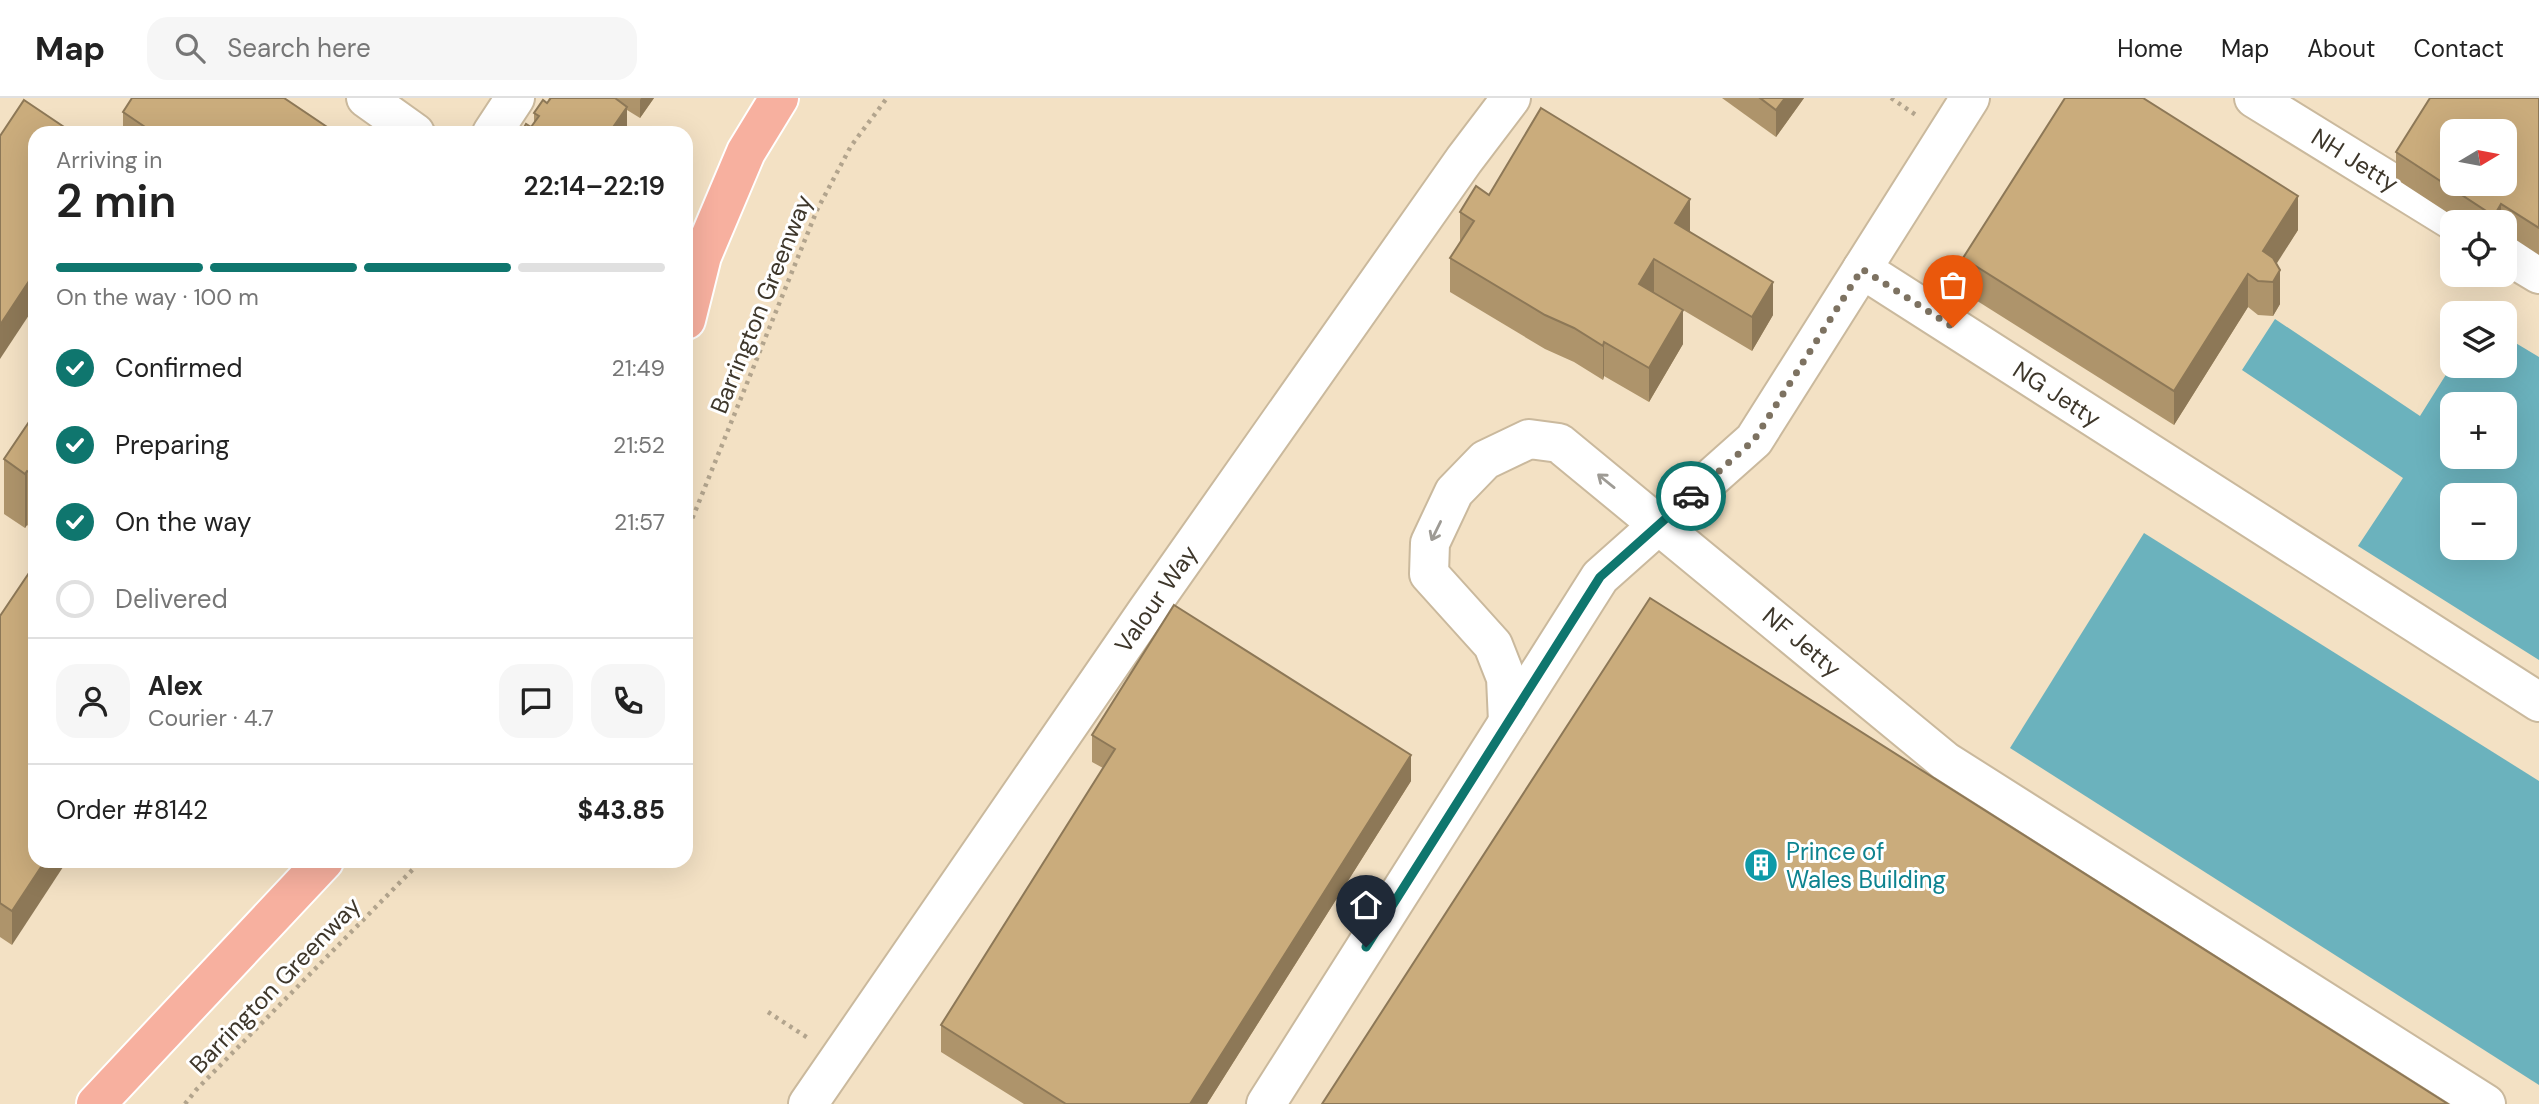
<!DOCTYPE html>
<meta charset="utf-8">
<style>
:root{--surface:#fff;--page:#f6f6f6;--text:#222;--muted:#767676;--line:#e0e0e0;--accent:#0f766e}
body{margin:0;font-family:"DM Sans",sans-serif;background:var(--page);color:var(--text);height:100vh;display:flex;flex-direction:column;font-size:26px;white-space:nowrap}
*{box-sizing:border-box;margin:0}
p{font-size:23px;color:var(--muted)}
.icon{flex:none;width:38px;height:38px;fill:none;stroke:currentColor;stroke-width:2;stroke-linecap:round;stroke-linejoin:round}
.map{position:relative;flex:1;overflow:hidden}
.details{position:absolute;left:28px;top:28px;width:665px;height:742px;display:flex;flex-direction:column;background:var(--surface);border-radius:21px;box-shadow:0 7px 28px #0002}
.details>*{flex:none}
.needle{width:46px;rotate:80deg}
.tools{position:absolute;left:2440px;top:21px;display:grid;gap:14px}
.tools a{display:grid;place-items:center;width:77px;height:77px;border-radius:14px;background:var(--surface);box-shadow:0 7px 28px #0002;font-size:35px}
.pin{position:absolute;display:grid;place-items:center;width:60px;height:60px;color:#fff;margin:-72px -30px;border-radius:50% 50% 50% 0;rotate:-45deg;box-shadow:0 0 7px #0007}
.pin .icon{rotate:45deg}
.courier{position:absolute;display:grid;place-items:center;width:70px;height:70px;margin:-35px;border:5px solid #0f766e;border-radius:50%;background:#fff;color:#222;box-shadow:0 2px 9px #0007}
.summary em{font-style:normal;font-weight:600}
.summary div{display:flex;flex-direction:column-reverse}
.summary{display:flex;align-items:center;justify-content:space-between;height:119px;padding:0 28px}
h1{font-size:46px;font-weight:600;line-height:52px}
.bar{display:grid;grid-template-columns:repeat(4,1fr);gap:10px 7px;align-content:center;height:84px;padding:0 28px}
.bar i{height:9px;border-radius:5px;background:var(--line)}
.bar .on{background:var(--accent)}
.bar p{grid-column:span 4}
.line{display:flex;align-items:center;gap:18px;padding:0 28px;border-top:2px solid var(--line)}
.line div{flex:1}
.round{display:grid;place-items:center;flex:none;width:74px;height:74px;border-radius:21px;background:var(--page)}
ol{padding:0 28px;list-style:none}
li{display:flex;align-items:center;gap:21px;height:77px}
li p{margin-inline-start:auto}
li .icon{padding:7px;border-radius:50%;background:var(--accent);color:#fff;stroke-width:4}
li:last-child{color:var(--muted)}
li i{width:38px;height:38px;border:4px solid var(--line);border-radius:50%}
header{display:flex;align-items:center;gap:42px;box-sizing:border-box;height:98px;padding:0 35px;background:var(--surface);border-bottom:2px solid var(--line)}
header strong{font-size:33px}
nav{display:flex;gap:38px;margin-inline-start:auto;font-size:24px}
.search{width:490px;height:63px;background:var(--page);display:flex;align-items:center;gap:18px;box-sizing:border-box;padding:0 24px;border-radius:21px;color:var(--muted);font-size:26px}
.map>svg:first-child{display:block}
</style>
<header>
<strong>Map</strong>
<div class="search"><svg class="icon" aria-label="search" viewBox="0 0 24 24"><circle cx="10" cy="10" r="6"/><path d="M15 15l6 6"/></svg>Search here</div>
<nav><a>Home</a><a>Map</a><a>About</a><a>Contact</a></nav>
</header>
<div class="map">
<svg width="2539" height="1006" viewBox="0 0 2539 1006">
<rect width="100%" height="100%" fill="#f3e1c4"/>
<g fill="#6bb2bd" fill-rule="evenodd">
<path d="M2275 221 2420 318 2452 267 2504 268V238L2539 259V562L2358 448 2403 380 2242 272ZM2452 306H2504V359H2452ZM2452 397H2504V450H2452Z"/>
<polygon points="2144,435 2539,683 2539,987 2010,650"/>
</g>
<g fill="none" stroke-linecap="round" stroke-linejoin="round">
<g stroke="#cab99d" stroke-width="42">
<g id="minor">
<polyline points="366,0 415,35"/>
<polyline points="2254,0 2455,124"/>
<polyline points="492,35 515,0"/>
<polyline points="2504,155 2539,176"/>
<polyline points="1862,171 2539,604"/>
<polyline points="1508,624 1506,580 1493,547 1429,476 1430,445 1454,394 1485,362 1529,341 1559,345 1945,663 2486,1006"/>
<polyline points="808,1006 1147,513 1464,62 1511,0"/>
<polyline points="1266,1006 1600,479 1754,342 1970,0"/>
</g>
</g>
<g stroke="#fff" stroke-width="42">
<g id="major">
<polyline points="686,222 702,158 746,54 779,0"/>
<polyline points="96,1006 324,763"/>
</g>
</g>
<g stroke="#b2a48d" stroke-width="4.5" stroke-dasharray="3.5 5" stroke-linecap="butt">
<polyline points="1891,0 1916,17"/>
<polyline points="686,436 817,112 851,48 887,0"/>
<polyline points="768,914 808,940"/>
<polyline points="185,1006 196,992 421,763"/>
</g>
<use href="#minor" stroke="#fff" stroke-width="38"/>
<use href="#major" stroke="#f7b09f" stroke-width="38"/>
</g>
<g fill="#ae946b">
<polygon points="549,0 654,0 640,20 627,12 627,35 531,29 534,26 534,15 547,5"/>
<polygon points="1722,0 1804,0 1776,39"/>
<polygon points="2539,0 2539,157 2504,134 2504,124 2462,124 2396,81 2396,54"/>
<polygon points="123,14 336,35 123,35"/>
<polygon points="1460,114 1690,134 1773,217 1752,253 1683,212 1683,246 1649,304 1604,278 1603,282 1574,264 1545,251 1450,194 1450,160 1460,144"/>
<polygon points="2298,132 2276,165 2280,206 2273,218 2258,217 2248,209 2174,327 1963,194 1963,160"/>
<polygon points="35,315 35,433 27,427 25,430 4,416 4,361"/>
<polygon points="35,466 12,847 0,839 0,518"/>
<polygon points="1092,637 1411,683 1207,1006 1024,1006 941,954 941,927 1103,670 1092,664"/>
</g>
<g fill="#8d7857">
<polygon points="641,0 654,0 640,20 640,2"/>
<polygon points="1785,0 1804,0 1776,39 1776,12"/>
<polygon points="627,9 627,35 609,35"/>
<polygon points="2298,98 2298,132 2265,184 2263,153"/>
<polygon points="1690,101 1690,135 1675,125"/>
<polygon points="2501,106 2501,124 2494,124 2494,118"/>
<polygon points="1654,161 1654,195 1639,186"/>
<polygon points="2280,172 2280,206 2273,218 2273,184"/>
<polygon points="35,174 35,208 0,261 0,227"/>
<polygon points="2248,176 2248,209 2174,327 2174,293"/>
<polygon points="1773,184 1773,217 1752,253 1752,219"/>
<polygon points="1683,212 1683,246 1649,304 1649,270"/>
<polygon points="1604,244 1604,278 1603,282 1603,248"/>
<polygon points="27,373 27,427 25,430 25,376"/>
<polygon points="1411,657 1411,683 1207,1006 1190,1006"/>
<polygon points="45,763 67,763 12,847 12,813"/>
</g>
<g fill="#caac7c" stroke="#8d7857" stroke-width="2" fill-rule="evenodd">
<polygon points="132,0 284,0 336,35 154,35 123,14"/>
<polygon points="551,0 615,0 627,9 609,35 521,35 526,26 531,29 539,18 534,15 543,2 547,5"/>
<polygon points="1760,0 1785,0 1776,12"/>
<polygon points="2065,0 2143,0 2298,98 2263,153 2273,160 2280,172 2273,184 2258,183 2248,176 2174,293 1963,160"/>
<path d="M2430 0H2539V130L2501 106 2494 118 2396 54ZM2452 33H2504V86H2452Z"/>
<polygon points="24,2 73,35 35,35 35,174 0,227 0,38"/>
<polygon points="1541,10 1690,101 1675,125 1773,184 1752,219 1654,161 1639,186 1683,212 1649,270 1604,244 1603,248 1574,230 1545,217 1450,160 1474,123 1460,114 1476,88 1489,97"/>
<polygon points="35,315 35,378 27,373 25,376 4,361"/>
<polygon points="35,466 35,763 45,763 12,813 0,805 0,518"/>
<polygon points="1650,500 2448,1006 1322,1006"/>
<polygon points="1174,507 1411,657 1190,1006 1066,1006 941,927 1115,651 1092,637"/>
</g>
<defs><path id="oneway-shaft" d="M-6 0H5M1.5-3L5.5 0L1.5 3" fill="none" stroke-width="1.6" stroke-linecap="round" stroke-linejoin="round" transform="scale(1.75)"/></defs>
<g stroke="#9e9b95">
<use href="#oneway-shaft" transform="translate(1606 383) rotate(-141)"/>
<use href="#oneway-shaft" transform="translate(1436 433) rotate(116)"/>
</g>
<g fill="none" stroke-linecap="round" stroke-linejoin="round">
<polyline stroke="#7d7261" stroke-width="7" stroke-dasharray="0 12.6" points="1691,398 1754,342 1862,171 1953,229"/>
<polyline stroke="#0f766e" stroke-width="9" points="1366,849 1600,479 1691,398"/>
</g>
<defs>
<g id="building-disc" transform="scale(1.75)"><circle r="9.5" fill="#0f9aa8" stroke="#fff"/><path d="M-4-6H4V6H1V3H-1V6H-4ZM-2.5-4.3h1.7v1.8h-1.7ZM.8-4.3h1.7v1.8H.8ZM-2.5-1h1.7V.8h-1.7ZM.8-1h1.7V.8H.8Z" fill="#fff"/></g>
</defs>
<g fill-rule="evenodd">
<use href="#building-disc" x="1761" y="767"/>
</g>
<g text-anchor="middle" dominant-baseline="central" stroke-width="6" stroke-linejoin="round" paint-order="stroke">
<g font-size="24" fill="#3e372b" stroke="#fff">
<text transform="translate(2355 62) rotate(32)">NH Jetty</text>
<text transform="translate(761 206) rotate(-68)">Barrington Greenway</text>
<text transform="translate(2057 296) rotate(33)">NG Jetty</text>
<text transform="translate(1156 501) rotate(-55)">Valour Way</text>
<text transform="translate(1802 544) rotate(40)">NF Jetty</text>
<text transform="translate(275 887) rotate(-46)">Barrington Greenway</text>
</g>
<g font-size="24" fill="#0d838f" stroke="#fff" text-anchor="start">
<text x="1786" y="753">Prince of<tspan x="1786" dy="28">Wales Building</tspan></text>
</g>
</g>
</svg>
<div class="tools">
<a><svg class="needle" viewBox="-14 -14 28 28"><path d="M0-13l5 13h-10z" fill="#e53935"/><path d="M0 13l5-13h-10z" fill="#767676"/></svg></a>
<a><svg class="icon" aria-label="locate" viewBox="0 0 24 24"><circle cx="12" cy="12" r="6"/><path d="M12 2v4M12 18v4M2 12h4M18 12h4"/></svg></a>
<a><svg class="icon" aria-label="layers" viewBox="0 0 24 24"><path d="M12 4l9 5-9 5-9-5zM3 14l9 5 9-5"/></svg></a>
<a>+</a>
<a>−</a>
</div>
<div class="pin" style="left:1953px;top:229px;background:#ea580c"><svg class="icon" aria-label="bag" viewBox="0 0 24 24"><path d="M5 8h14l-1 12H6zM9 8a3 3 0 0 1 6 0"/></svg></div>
<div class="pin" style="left:1366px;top:849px;background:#1f2937"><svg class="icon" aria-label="home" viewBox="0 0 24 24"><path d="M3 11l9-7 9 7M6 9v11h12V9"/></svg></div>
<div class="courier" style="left:1691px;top:398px"><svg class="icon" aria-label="car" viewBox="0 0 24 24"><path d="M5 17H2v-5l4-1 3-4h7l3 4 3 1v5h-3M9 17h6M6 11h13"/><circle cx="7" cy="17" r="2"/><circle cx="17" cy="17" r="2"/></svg></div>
<section class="details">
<div class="summary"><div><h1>2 min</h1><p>Arriving in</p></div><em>22:14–22:19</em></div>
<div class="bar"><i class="on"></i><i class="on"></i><i class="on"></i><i></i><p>On the way · 100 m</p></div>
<ol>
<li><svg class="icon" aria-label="check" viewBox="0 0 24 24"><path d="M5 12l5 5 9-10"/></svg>Confirmed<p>21:49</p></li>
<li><svg class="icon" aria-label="check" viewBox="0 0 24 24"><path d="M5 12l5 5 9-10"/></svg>Preparing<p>21:52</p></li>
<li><svg class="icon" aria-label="check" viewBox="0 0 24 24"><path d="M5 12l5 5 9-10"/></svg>On the way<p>21:57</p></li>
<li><i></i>Delivered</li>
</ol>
<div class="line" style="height:126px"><a class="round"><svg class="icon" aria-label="person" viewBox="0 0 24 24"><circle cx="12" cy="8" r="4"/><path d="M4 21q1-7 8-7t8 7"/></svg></a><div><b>Alex</b><p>Courier · 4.7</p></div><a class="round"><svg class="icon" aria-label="chat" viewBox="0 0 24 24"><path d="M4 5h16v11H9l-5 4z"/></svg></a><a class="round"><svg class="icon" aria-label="phone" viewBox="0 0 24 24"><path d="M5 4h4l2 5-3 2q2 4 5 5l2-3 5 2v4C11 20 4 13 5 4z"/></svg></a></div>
<div class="line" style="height:91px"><div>Order #8142</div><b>$43.85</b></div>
</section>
</div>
